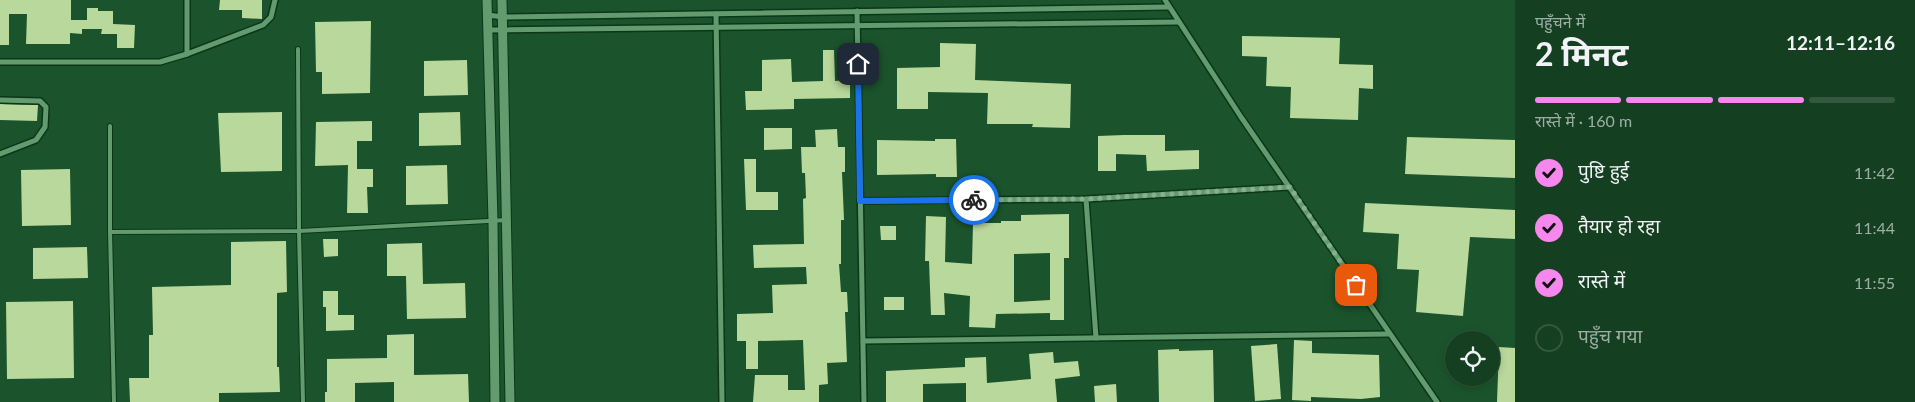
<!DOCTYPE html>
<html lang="hi">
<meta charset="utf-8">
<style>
:root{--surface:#143f21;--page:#214a2e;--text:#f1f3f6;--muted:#9dafa5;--line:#33583f;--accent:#f688ed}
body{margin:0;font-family:Lato,"Noto Sans Devanagari",sans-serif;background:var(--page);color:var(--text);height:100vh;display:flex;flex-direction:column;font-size:19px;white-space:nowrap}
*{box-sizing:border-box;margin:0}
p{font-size:16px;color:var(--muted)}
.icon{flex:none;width:28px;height:28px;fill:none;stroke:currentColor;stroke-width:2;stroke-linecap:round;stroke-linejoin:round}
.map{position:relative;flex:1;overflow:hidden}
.details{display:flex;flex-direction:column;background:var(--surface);width:400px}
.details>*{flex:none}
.controls{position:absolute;left:1445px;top:331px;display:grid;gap:10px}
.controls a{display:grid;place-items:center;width:55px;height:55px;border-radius:50%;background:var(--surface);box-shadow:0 2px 8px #0003,0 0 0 1px var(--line);font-size:25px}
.pin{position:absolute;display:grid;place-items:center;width:42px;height:42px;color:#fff;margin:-21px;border-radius:10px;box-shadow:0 2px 8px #0006}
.courier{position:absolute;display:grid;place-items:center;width:50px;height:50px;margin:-25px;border:4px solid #1a73e8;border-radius:50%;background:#fff;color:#222;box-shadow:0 1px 6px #0007}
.overview em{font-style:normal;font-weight:700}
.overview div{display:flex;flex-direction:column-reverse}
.overview{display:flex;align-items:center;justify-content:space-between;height:85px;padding:0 20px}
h1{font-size:32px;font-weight:700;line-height:38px}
.bar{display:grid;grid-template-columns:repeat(4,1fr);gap:8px 5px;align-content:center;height:60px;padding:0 20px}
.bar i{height:6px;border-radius:4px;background:var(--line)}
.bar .current{background:var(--accent)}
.bar p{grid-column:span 4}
ol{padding:0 20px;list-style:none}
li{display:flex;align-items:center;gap:15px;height:55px}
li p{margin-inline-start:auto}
li .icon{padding:5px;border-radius:50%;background:var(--accent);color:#111;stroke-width:4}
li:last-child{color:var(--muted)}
li i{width:28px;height:28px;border:2px solid var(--line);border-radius:50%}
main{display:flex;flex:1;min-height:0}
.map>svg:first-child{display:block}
</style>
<main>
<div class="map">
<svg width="1515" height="402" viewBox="0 0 1515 402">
<rect width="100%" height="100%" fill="#1b542c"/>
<g fill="#b9d89b" fill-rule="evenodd">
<polygon points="0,0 71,0 71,20 87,20 87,8 98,8 98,11 113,11 113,24 135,25 134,48 117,48 117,34 101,34 102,29 82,29 82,34 70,33 70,44 26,44 27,14 9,14 9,45 0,45"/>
<polygon points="220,0 262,0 262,19 242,18 242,10 219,10"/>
<polygon points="371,21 370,93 322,94 322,72 316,72 315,22"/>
<polygon points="1242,36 1340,38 1339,64 1373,65 1373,89 1359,88 1358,120 1290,118 1291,87 1266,86 1267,57 1242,56"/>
<polygon points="940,43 976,44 975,80 1071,84 1070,128 1032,127 1033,124 987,124 988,93 928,92 928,109 897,109 897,68 940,67"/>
<polygon points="823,50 834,50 835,81 850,80 850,98 794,99 794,109 746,110 745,91 762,91 762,60 791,59 792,82 823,81"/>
<polygon points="467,60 468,95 424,96 424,61"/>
<polygon points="0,104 38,105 37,121 0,120"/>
<polygon points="282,112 282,171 221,172 218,113"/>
<polygon points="460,112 461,145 419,146 419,113"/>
<polygon points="372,121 372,141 357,141 357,169 373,169 373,187 367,187 368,213 347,213 348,165 315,166 316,122"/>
<polygon points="764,128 792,128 792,149 764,150"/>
<polygon points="837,129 838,147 845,147 845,172 842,172 844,220 841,220 841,264 839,264 841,292 847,292 848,312 845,312 847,362 827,363 828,384 819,385 819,402 753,402 755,375 788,375 788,390 805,390 803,340 758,341 758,369 746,369 746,341 737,341 737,314 773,313 772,285 807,284 806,267 754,268 753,245 804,244 803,199 806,198 805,173 802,173 801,147 816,147 815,130"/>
<polygon points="1124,135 1165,135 1165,151 1199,150 1199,169 1147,171 1146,155 1116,154 1116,171 1098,171 1098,136"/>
<polygon points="1407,137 1515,140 1515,178 1405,174"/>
<polygon points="935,139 956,139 957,177 936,177 936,174 877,175 877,140 935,141"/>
<polygon points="744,159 756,159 756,192 778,192 778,210 746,210"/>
<polygon points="447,165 448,204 406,205 406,166"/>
<polygon points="70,169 71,225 22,226 21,170"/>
<polygon points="1365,203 1515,210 1515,239 1470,237 1463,316 1416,312 1419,270 1397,269 1399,234 1363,232"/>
<path d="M1069 214V258H1064V320H1050V313L996 314 995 328 969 327 970 296 944 293 945 315H931L929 261H925L926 216 946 217 945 262 972 264 973 223H1001V221H1021V215ZM1050 253V300L1014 302V254Z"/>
<polygon points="880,226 896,226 896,240 881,240"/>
<polygon points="323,239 338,239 338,256 324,257"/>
<polygon points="286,241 287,292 277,293 277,367 279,367 280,392 219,393 219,402 130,402 129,378 149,378 149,335 153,335 152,287 231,285 231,242"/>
<polygon points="422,243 423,284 465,283 466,318 407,319 406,276 387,276 387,244"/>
<polygon points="87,247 88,278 33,279 33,248"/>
<polygon points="323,291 338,291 338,315 354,315 354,330 326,331 326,307 323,307"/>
<rect x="884" y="297" width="20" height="13"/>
<polygon points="73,301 74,378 7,379 6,302"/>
<polygon points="414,334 414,375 468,374 469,402 394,402 394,382 355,383 355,402 325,402 325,392 327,392 327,359 387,358 387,335"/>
<polygon points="1294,340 1312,341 1312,353 1379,355 1380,397 1361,399 1311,397 1311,401 1292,400"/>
<polygon points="1277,344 1281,399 1255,401 1251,346"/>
<polygon points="1499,347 1515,348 1515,402 1497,402"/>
<polygon points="1179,349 1179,351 1213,350 1214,402 1159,402 1158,350"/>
<polygon points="1053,352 1054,363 1078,361 1080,376 1055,379 1057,402 966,402 966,383 923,384 923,402 886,402 886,371 965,367 965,358 986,357 987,383 1031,379 1029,354"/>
<polygon points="1116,384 1117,402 1095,402 1094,386"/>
</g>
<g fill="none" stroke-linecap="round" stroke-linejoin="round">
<g stroke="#0b3719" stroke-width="6">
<g id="service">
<polyline points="298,49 299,231 303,402"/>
<polyline points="110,126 110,232 114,402"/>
<polyline points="110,232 299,231 507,220"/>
</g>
</g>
<g stroke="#0b3719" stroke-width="8">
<g id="minor">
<polyline points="1165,0 1241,117 1437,402"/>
<polyline points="857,11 864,402"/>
<polyline points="716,14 722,402"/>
<polyline points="487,15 504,17 1169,7"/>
<polyline points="487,30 1179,22"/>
<polyline points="187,54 187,0"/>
<polyline points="0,62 160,62 187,54 263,25 271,17 275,0"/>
<polyline points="0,100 40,101 46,107 45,127 36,140 0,154"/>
<polyline points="1086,199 1096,338"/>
<polyline points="860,201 1086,199 1290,187"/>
<polyline points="863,341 1390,334"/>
</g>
</g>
<g stroke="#0b3719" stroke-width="11">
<g id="tertiary">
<polyline points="487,0 493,221 495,402"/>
<polyline points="502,0 510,402"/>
</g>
</g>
<use href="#service" stroke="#639b6f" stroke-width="4"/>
<use href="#minor" stroke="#639b6f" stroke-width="5"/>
<use href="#tertiary" stroke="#639b6f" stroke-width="9"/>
</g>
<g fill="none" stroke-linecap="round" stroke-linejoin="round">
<polyline stroke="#88af91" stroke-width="5" stroke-dasharray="0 9" points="974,200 1086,199 1290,187 1356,285"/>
<polyline stroke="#1a73e8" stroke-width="6" points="858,64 860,201 974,200"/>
</g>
</svg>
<div class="controls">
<a><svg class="icon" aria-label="locate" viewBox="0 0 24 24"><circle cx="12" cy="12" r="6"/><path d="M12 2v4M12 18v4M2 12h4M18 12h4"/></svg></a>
</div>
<div class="pin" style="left:1356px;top:285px;background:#ea580c"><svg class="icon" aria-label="bag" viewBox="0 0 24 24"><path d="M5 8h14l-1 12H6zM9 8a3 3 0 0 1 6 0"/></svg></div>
<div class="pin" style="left:858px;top:64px;background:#1f2937"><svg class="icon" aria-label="home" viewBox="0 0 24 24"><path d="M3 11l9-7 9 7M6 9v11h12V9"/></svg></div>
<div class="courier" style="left:974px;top:200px"><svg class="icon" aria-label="bike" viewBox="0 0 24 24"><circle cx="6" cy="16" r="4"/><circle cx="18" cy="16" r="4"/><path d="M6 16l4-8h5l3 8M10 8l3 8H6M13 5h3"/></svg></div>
</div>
<section class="details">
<div class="overview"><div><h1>2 मिनट</h1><p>पहुँचने में</p></div><em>12:11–12:16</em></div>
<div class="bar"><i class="current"></i><i class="current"></i><i class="current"></i><i></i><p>रास्ते में · 160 m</p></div>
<ol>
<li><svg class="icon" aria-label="check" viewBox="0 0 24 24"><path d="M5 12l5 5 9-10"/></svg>पुष्टि हुई<p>11:42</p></li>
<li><svg class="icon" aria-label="check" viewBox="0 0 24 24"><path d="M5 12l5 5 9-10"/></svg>तैयार हो रहा<p>11:44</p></li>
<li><svg class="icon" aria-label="check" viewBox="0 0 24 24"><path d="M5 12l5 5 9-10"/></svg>रास्ते में<p>11:55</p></li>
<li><i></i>पहुँच गया</li>
</ol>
</section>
</main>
